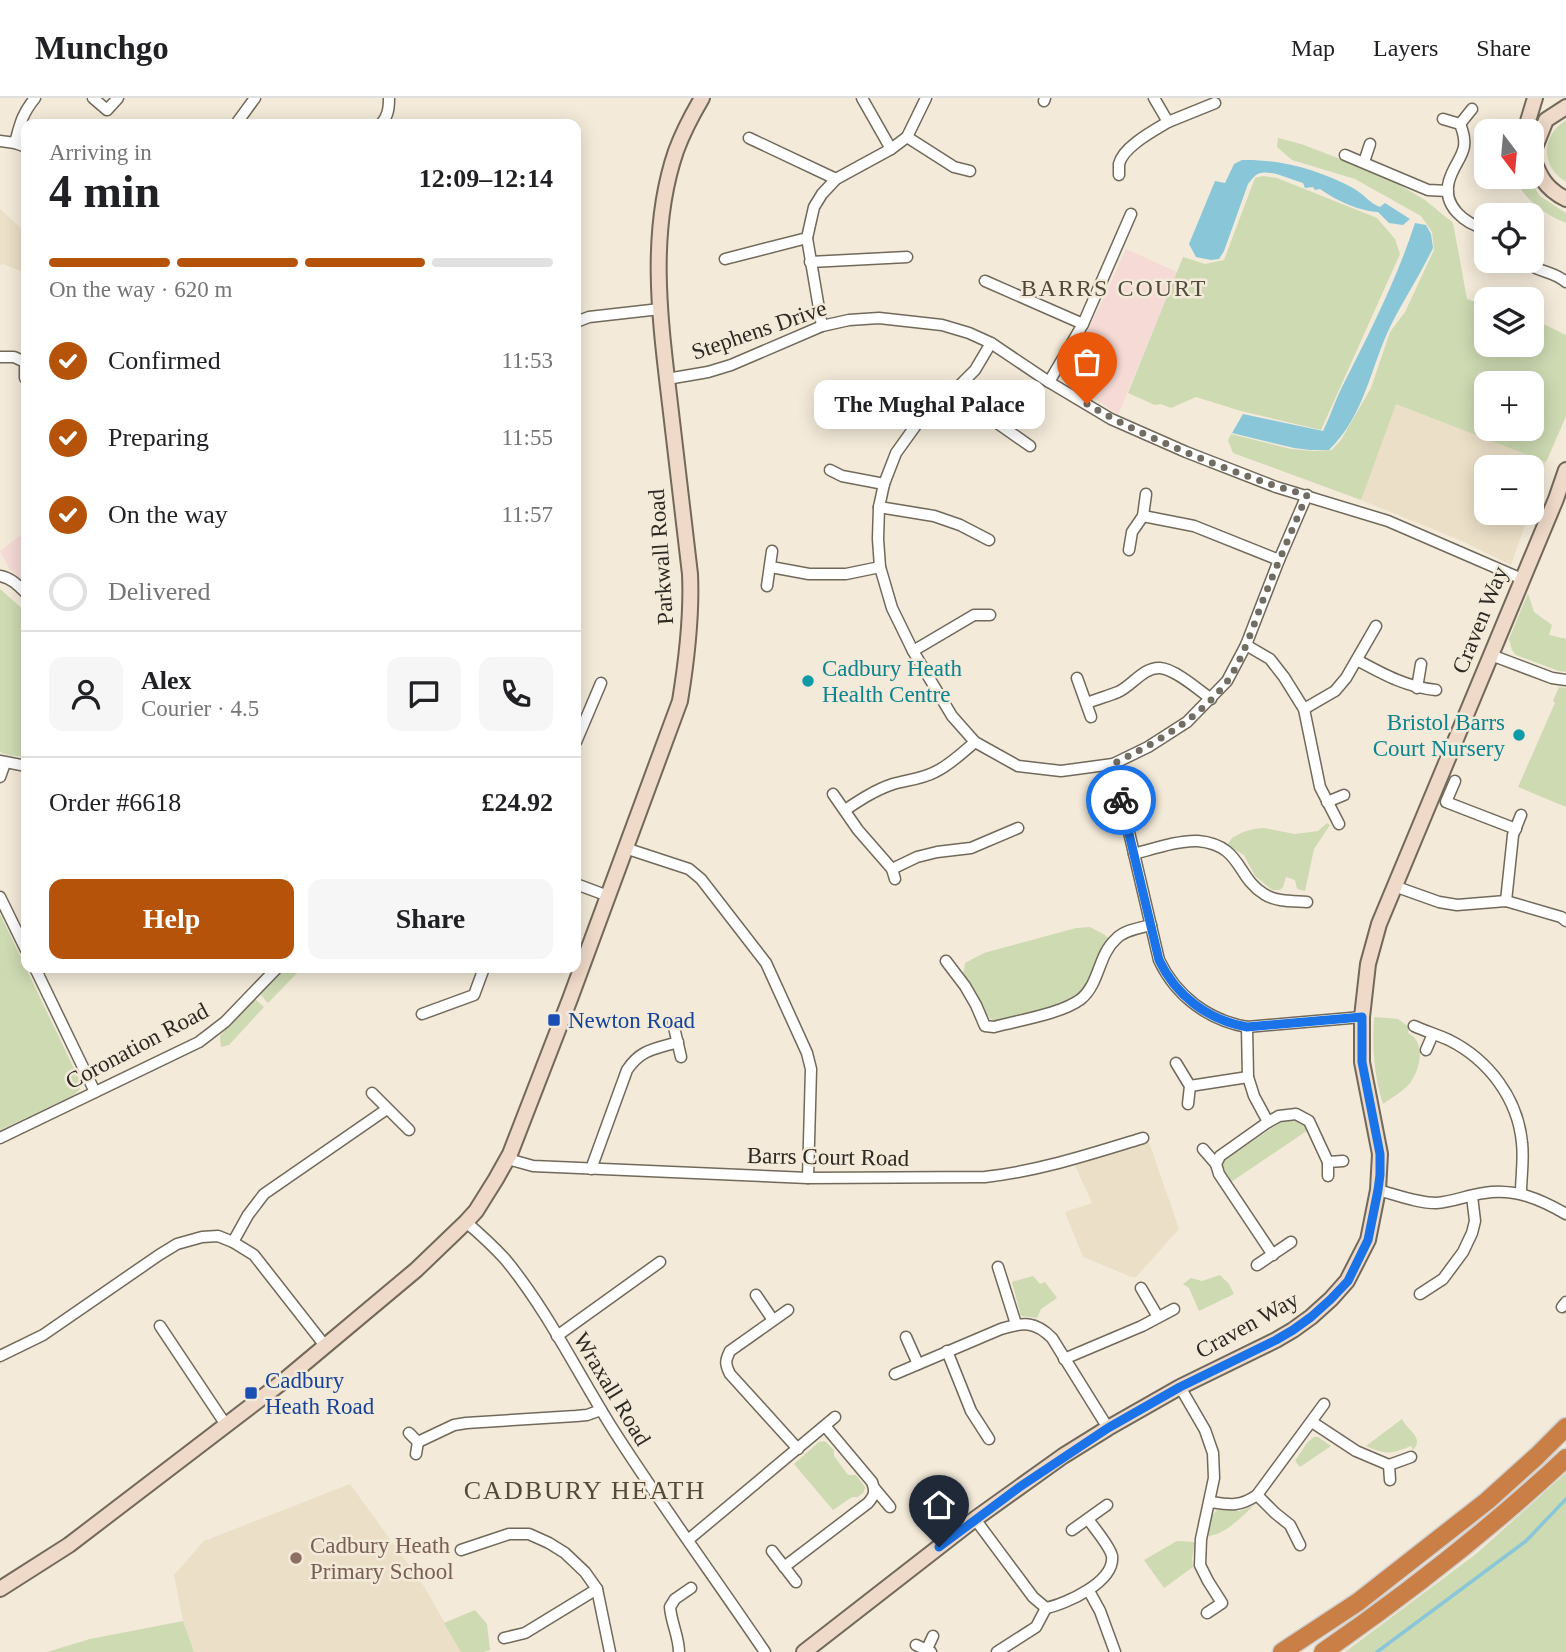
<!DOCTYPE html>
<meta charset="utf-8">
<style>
:root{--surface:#fff;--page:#f6f6f6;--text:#202124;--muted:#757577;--line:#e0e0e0;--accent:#b45309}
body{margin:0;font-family:Georgia,serif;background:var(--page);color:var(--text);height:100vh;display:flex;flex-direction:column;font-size:26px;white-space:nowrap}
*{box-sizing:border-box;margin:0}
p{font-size:23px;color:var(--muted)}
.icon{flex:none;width:38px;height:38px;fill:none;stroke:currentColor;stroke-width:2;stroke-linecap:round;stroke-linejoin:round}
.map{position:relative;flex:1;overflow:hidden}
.sheet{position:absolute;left:21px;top:21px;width:560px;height:854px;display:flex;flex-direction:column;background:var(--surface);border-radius:14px;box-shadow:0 4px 18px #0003}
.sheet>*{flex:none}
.needle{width:46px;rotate:164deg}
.tools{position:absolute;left:1474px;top:21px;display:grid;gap:14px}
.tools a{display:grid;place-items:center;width:70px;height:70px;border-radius:14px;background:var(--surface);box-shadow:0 4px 18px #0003;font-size:35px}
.pin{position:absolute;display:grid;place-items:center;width:60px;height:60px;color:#fff;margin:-72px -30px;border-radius:50% 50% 50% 0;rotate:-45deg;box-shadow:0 0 7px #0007}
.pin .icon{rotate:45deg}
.courier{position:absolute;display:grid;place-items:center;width:70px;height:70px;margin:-35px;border:5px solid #1a73e8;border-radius:50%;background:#fff;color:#222;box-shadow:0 2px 9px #0007}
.bubble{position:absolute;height:49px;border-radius:14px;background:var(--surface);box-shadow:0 4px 18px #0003;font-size:23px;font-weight:800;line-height:49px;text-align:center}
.headline em{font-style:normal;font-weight:800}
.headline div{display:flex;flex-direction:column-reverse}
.headline{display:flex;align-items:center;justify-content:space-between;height:119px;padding:0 28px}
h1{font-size:46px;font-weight:800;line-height:52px}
.bar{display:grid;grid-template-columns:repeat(4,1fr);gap:10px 7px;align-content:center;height:84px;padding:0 28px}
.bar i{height:9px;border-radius:5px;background:var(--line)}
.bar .on{background:var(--accent)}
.bar p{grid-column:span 4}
.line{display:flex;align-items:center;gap:18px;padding:0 28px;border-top:2px solid var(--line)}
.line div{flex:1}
.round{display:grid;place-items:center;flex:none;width:74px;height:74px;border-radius:14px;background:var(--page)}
ol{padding:0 28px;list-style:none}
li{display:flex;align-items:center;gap:21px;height:77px}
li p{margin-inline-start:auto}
li .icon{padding:7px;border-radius:50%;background:var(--accent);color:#fff;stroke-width:4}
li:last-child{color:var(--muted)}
li i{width:38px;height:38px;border:4px solid var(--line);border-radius:50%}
.action{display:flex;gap:14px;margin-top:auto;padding:14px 28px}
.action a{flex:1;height:80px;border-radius:14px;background:var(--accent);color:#fff;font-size:28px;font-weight:800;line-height:80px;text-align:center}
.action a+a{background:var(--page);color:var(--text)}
header{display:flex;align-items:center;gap:42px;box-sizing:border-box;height:98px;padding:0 35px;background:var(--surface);border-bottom:2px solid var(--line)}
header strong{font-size:33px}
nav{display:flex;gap:38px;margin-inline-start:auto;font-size:24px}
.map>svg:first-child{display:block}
</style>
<header>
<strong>Munchgo</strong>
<nav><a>Map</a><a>Layers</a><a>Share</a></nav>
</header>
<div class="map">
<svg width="1566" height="1554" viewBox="0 0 1566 1554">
<rect width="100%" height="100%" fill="#f3ead9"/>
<g fill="#f5dad6">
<polygon points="1126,151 1177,174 1118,317 1071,284 1069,267 1102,204"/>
<polygon points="26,433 26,485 9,470 0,453"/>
</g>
<g fill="#ebdfc7" fill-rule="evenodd">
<polygon points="0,111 26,135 26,175 3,166 0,167"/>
<path d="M1518 247 1566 318 1546 364 1531 407V369H1486V415H1529L1511 467 1462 443 1361 402 1395 305ZM1486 285H1531V331H1486Z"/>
<polygon points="1148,1041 1179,1131 1136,1179 1132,1179 1083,1159 1065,1114 1092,1105 1074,1065"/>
<polygon points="350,1386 424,1488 461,1554 194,1554 183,1523 174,1477 204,1443"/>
</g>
<g fill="#cddab2" fill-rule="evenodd">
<path d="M1566 22V84C1540 68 1541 38 1566 22Z"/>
<path d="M1278 40 1301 46 1351 65 1373 71 1425 102 1453 125 1467 201 1486 207V247H1531V220L1566 237V318L1546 364 1396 306 1361 402 1233 355 1228 342 1231 336 1291 351 1313 353 1332 352 1341 342 1371 290 1390 234 1405 214 1434 152 1432 134 1421 118 1355 81 1292 62 1277 49ZM1486 285H1531V331H1486Z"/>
<polygon points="1263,78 1277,80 1377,120 1395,141 1400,156 1321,332 1241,313 1196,299 1171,310 1161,306 1155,307 1128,295 1183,159 1205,166 1224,162 1255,80"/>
<path d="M1515 79H1527L1540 98 1566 115V125C1545 117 1522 100 1515 79Z"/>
<polygon points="0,491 26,514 26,659 7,657 0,654"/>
<polygon points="1528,495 1534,514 1552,527 1549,537 1566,541 1566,574 1559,573 1516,557 1512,552 1509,541"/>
<polygon points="1559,589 1566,590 1566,709 1518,689 1555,605 1553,603"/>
<polygon points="1327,725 1330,727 1314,751 1305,793 1297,791 1295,782 1286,779 1283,789 1280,792 1272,792 1255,778 1244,757 1227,747 1232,740 1243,734 1254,731 1264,730 1295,736 1318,733"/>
<polygon points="0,816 80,983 80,991 74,997 0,1032"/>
<path d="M1090 829 1105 837 1108 840V844C1095 856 1096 869 1088 884 1085 890 1078 896 1073 900 1060 908 1006 923 992 922L987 917 975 894 963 877 965 865 984 855 1076 830Z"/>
<polygon points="284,870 302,870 268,905 260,896"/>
<polygon points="255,901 264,909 229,947 221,949 220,938"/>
<path d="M1374 919 1398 921 1409 929 1408 935C1426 944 1421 970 1410 985 1404 993 1391 1000 1383 1006 1374 978 1372 949 1374 919Z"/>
<path d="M1285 1021C1297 1021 1301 1021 1308 1032L1231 1084C1226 1077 1219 1070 1225 1062Z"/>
<polygon points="1220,1177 1229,1186 1234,1196 1199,1213 1189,1190 1183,1186 1191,1180 1202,1183"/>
<polygon points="1033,1178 1040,1186 1045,1184 1057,1200 1041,1211 1037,1220 1021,1218 1012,1184"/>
<path d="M1402 1321C1407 1332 1425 1340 1413 1352L1411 1348C1391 1356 1386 1357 1366 1348Z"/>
<polygon points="1314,1339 1318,1339 1331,1348 1300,1369 1295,1363 1307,1345"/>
<polygon points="825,1343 834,1352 834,1358 848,1377 856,1377 865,1389 864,1394 858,1399 852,1399 833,1412 794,1366 819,1344"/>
<polygon points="1566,1375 1566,1554 1345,1554 1476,1456"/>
<path d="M1253 1408C1242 1419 1223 1438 1207 1438L1210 1419 1217 1412 1240 1413Z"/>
<polygon points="1177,1443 1195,1444 1192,1461 1193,1469 1164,1490 1144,1462"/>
<polygon points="475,1512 487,1526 490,1552 483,1554 461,1554 444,1525"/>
<polygon points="183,1523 194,1554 47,1554 90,1541"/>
</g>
<g fill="#89c7d8">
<path d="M1242 62C1281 61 1319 72 1353 90 1364 96 1369 105 1380 109L1385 105 1410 121 1403 127 1389 125 1378 114C1359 113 1335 102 1320 91L1315 92 1313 89 1305 90 1303 85C1291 82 1266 69 1256 77 1254 78 1249 85 1248 86L1224 153 1219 161 1211 162 1196 159 1189 146 1215 83 1225 85 1234 66Z"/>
<path d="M1415 125 1426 127 1431 136 1433 150C1420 177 1404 201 1391 227 1370 270 1365 317 1329 352H1310L1294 350 1232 335 1243 316 1323 333C1330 319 1335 303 1342 289 1369 236 1397 181 1415 125Z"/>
</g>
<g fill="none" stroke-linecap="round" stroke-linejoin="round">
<polyline stroke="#89c7d8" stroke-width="3.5" points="1377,1554 1526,1443 1566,1401"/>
<g stroke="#71695a" stroke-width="13">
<g id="street">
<polyline points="93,0 107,12 118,0"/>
<polyline points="862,0 891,51"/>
<polyline points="1154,0 1168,24 1215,5"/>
<polyline points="1044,3 1045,0"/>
<path d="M1443 21 1460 26C1472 55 1456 59 1449 83 1442 108 1465 126 1486 131"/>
<polyline points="236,26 255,0"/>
<path d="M381 26C388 18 389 11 389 0"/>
<polyline points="1460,26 1472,11"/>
<polyline points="907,39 954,69 970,73"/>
<polyline points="749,40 836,81"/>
<polyline points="0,43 15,45 26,49"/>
<path d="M15 45C20 26 22 16 35 0"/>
<polyline points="1345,57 1428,92 1448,93"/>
<polyline points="1364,64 1370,46"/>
<path d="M1119 77C1119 74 1119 69 1119 66 1123 49 1153 33 1168 24"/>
<polyline points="725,161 807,140"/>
<path d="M1524 163C1538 175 1552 172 1566 184"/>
<polyline points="810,164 907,159"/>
<polyline points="985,183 1083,226"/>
<polyline points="576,224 589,219 660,211"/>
<polyline points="822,228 807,140 814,109 822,96 836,81 891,51 907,39 926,0"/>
<polyline points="991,245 975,272 953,294 919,323 896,355 884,386 879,409 878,441 880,469 892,510 913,553 952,618 975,644 1018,668 1061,673 1113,666 1148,649 1187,624 1227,583 1246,547 1279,462 1307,397"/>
<polyline points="0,259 14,259 25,264"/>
<polyline points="25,280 25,264 26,263"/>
<polyline points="667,281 708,274 731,267 822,228 849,222 879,220 942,227 969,235 991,245 1049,284 1111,321 1186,354 1276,389 1388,423 1522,481"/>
<polyline points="1049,284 1083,226 1131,116"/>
<polyline points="953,294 1030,348"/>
<polyline points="830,372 842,378 884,386"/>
<polyline points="879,409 934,418 960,427 989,442"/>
<polyline points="1143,418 1194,428 1279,462"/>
<polyline points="1129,452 1132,434 1143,418 1146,396"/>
<polyline points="771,469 809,476 846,476 880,469"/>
<path d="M0 478C11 480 18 487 26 495"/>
<polyline points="767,488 772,453"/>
<polyline points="1246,547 1270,561 1284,579 1304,611 1320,689 1339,726"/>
<polyline points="913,553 974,517 990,517"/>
<polyline points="1491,557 1552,580 1566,582"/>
<path d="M1357 562C1383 576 1406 589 1436 592"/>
<polyline points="1077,580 1091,619"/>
<polyline points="1417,590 1421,566"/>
<path d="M1087 605C1097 601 1108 598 1118 594 1132 588 1143 569 1160 570 1175 571 1199 592 1211 601"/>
<polyline points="1304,611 1335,593 1346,580 1376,528"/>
<polyline points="576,644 601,585"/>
<polyline points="0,663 26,668"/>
<path d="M1113 666 1159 862C1176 898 1208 922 1247 929L1362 919"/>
<polyline points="0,679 5,665"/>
<polyline points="1455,683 1446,704 1516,731"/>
<polyline points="833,696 858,732 892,771 895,781"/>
<polyline points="1327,704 1344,697"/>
<path d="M845 712C860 702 875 692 893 686 907 682 922 681 935 674 950 667 962 655 975 644"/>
<polyline points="625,750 689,771 701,781 766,865 807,955 811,971 808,1080"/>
<path d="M1134 756C1153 751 1179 742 1198 743 1242 747 1236 779 1264 796 1276 804 1293 803 1307 804"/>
<polyline points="892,771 917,759 937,754 971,750 1018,730"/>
<polyline points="576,786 608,798"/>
<polyline points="1394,788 1439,804 1457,807 1506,803 1561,819 1566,823"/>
<polyline points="0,799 26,852"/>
<polyline points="1506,803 1513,737 1521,717"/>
<path d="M946 863 965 888 976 907 985 928 994 929C1019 922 1061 916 1081 901 1100 885 1098 857 1116 841 1124 832 1140 830 1151 827"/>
<polyline points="35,870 95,994"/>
<polyline points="422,916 474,897 484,870"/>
<polyline points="673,925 681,959"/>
<path d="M1414 928C1425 933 1438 937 1449 942 1489 962 1518 1001 1522 1045 1524 1062 1521 1079 1521 1095"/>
<polyline points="1247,929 1248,979 1254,998 1268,1024 1220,1058 1216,1066 1219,1076 1273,1157"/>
<polyline points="1426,952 1433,936"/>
<polyline points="1176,965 1190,988 1188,1006"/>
<polyline points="1190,988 1248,979"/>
<polyline points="372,995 409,1032"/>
<polyline points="1268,1024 1279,1018 1296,1016 1309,1023 1328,1064 1328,1078"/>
<polyline points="0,1040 199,944 225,924 277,870"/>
<polyline points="1203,1051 1216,1066"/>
<path d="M508 1061 533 1068 808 1080 985 1079C1039 1073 1091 1056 1143 1040"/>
<polyline points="1328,1064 1343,1063"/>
<path d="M591 1071 627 972C641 951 655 951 678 944"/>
<path d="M1378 1092C1397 1097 1417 1105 1436 1105 1453 1104 1468 1097 1484 1095 1515 1090 1540 1101 1566 1116"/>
<path d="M466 1124C480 1136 493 1148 505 1161 548 1213 578 1276 614 1333 662 1408 715 1480 765 1554"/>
<polyline points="233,1144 248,1117 264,1096 387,1011"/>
<polyline points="1257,1167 1291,1144"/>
<polyline points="998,1169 1016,1226"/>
<polyline points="1141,1190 1158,1219"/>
<polyline points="1420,1196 1443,1181 1463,1154 1472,1135 1475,1123 1472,1098"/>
<polyline points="756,1197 773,1222"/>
<polyline points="1562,1209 1566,1204"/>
<path d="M788 1212 730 1253C725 1263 725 1266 730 1276L798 1351"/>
<polyline points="160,1228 226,1327"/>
<polyline points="557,1238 660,1164"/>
<polyline points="906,1239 918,1266"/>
<polyline points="947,1253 971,1313 989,1341"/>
<polyline points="0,1258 43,1237 159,1157 177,1146 202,1139 218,1138 233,1144 254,1157 326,1249"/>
<polyline points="1064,1261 1142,1228 1174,1211"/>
<path d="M895 1276 1001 1231C1023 1224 1035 1223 1052 1240L1108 1330"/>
<polyline points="1180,1289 1205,1332 1213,1355 1214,1380 1201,1441 1200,1467 1208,1483 1222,1505 1207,1515"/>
<polyline points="1312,1324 1356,1353 1389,1367 1411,1359"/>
<polyline points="409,1335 418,1344 416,1356"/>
<polyline points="418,1344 454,1327 466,1325 576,1318 587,1317 601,1312"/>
<polyline points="1389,1367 1390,1382"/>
<polyline points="875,1391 890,1409"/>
<polyline points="1257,1397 1275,1415 1290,1427 1300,1447"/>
<path d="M1210 1404C1230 1407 1240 1409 1257 1397L1324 1306"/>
<path d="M975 1421 1033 1499 1046 1510C1066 1506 1115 1484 1112 1458 1110 1448 1094 1430 1088 1421"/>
<polyline points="1072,1432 1107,1407"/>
<polyline points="688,1442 835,1319"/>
<polyline points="461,1452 509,1436 529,1436 549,1445 565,1455 585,1474 597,1491 610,1554"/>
<polyline points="772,1453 796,1484"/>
<path d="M784 1469 868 1405C874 1398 876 1394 872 1384L825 1328"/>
<polyline points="1089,1493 1100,1513 1115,1554"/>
<polyline points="504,1540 525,1535 597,1491"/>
<polyline points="916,1547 931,1554"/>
<polyline points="927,1551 933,1538"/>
<path d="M679 1554C679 1539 671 1524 670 1509L675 1501 691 1490"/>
<polyline points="997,1554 1036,1529 1046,1510"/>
</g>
</g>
<g stroke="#71695a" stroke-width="18">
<g id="secondary">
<polyline points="1528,33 1528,23 1535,0"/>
<path d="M1531 55C1539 77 1544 90 1566 101"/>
<polyline points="1532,57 1546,22 1566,9"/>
<path d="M0 1491 69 1447 281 1285 416 1172 466 1124 476 1113 496 1081 510 1056 570 901 680 603C687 560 692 519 690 476 683 419 677 363 670 306 660 222 648 135 676 53 683 34 692 17 702 0"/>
<polyline points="804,1554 975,1421 1063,1358 1108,1330 1180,1289 1276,1242 1293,1232 1311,1219 1331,1201 1347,1183 1368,1142 1378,1092 1380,1056 1362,964 1362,919 1368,866 1379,826 1556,401 1566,372"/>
</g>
</g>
<g stroke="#d1d0cf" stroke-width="21">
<g id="highway">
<polyline points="1282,1554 1358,1504 1487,1403 1537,1358 1566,1329"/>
<path d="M1323 1554C1408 1495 1490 1431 1566 1360"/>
</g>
</g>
<use href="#street" stroke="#fff" stroke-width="10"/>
<use href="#secondary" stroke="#efd9c8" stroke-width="14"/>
<use href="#highway" stroke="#c97f46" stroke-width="18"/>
</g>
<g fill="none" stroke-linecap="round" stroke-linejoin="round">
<path stroke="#726d63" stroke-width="7" stroke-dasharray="0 12.6" d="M1087 306C1129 331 1175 350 1220 368 1249 379 1277 389 1307 397 1292 432 1277 467 1263 502 1254 526 1242 564 1226 585 1196 623 1155 645 1113 666L1121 702"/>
<path stroke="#1a73e8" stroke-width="9" d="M939 1449 1021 1388 1108 1330 1180 1289 1276 1242 1293 1232 1311 1219 1331 1201 1348 1183 1368 1142 1378 1092 1380 1077V1056L1362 964V919L1247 929C1208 922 1176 898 1159 862L1121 702"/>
</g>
<g fill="#0f9aa8" stroke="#f3ead9" stroke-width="2.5">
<circle cx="808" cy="583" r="7"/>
<circle cx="1519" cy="637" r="7"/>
</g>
<g fill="#1a4fb4" stroke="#f3ead9" stroke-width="2.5">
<rect x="547" y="915" width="14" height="14" rx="3.5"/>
<rect x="244" y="1288" width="14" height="14" rx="3.5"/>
</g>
<circle fill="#8d6e63" stroke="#f3ead9" stroke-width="2.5" cx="296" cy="1460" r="7"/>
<g text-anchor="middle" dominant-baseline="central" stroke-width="5" stroke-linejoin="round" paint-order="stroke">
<g font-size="23" fill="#2c2923" stroke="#f3ead9">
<text transform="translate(759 232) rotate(-19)">Stephens Drive</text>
<text transform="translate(661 459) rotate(-94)">Parkwall Road</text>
<text transform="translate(1480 522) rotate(-68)">Craven Way</text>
<text transform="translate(137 948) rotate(-28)">Coronation Road</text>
<text transform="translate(828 1059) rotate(1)">Barrs Court Road</text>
<text transform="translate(1247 1227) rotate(-29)">Craven Way</text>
<text transform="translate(612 1291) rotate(59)">Wraxall Road</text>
</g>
<g font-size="23" fill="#0d838f" stroke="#f3ead9" text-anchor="start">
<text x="822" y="570">Cadbury Heath<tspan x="822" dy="26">Health Centre</tspan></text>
<text x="1505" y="624" text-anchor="end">Bristol Barrs<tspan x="1505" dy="26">Court Nursery</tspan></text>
</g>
<g font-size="23" fill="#164399" stroke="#f3ead9" text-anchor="start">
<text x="568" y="922">Newton Road</text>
<text x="265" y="1282">Cadbury<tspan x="265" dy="26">Heath Road</tspan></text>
</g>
<g font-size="23" fill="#785e54" stroke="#f3ead9" text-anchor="start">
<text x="310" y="1447">Cadbury Heath<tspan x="310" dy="26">Primary School</tspan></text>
</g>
<g font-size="24" letter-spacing="2" fill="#524b3c" stroke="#f3ead9">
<text x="1114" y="190">BARRS COURT</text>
</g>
<g font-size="26" letter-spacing="2" fill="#524b3c" stroke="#f3ead9">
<text x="585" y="1392">CADBURY HEATH</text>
</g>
</g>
</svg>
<div class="tools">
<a><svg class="needle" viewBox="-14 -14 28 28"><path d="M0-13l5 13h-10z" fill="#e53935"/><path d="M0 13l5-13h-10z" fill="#757577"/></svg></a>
<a><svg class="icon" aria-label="locate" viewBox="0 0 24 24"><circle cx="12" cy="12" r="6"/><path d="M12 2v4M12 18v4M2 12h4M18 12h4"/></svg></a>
<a><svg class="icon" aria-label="layers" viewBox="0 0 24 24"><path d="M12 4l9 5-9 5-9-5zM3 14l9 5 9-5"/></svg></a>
<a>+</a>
<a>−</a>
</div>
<div class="pin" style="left:1087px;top:306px;background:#ea580c"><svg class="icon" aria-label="bag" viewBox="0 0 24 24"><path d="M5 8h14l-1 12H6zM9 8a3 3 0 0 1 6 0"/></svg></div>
<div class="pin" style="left:939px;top:1449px;background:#1f2937"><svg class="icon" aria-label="home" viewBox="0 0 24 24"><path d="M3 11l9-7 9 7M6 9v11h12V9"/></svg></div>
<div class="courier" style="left:1121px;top:702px"><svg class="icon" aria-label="bike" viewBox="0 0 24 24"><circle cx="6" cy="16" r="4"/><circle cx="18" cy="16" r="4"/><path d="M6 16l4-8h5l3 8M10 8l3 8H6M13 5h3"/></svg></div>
<div class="bubble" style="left:814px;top:282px;width:231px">The Mughal Palace</div>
<section class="sheet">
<div class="headline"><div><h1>4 min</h1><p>Arriving in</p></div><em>12:09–12:14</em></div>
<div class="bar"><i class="on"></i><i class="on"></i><i class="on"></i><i></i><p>On the way · 620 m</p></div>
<ol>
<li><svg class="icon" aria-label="check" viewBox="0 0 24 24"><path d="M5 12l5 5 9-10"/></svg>Confirmed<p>11:53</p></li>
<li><svg class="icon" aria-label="check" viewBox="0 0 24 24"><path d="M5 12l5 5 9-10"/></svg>Preparing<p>11:55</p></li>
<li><svg class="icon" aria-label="check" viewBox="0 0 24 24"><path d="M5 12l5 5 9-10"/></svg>On the way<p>11:57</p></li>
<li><i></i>Delivered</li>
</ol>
<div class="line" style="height:126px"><a class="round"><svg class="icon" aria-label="person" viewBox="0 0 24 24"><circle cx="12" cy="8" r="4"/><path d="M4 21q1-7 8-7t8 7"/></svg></a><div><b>Alex</b><p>Courier · 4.5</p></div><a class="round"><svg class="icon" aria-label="chat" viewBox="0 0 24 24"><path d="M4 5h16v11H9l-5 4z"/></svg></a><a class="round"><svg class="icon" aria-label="phone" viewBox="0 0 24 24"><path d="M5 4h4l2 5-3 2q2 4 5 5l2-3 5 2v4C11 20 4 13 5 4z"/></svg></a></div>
<div class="line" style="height:91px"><div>Order #6618</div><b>£24.92</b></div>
<div class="action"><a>Help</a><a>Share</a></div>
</section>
</div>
